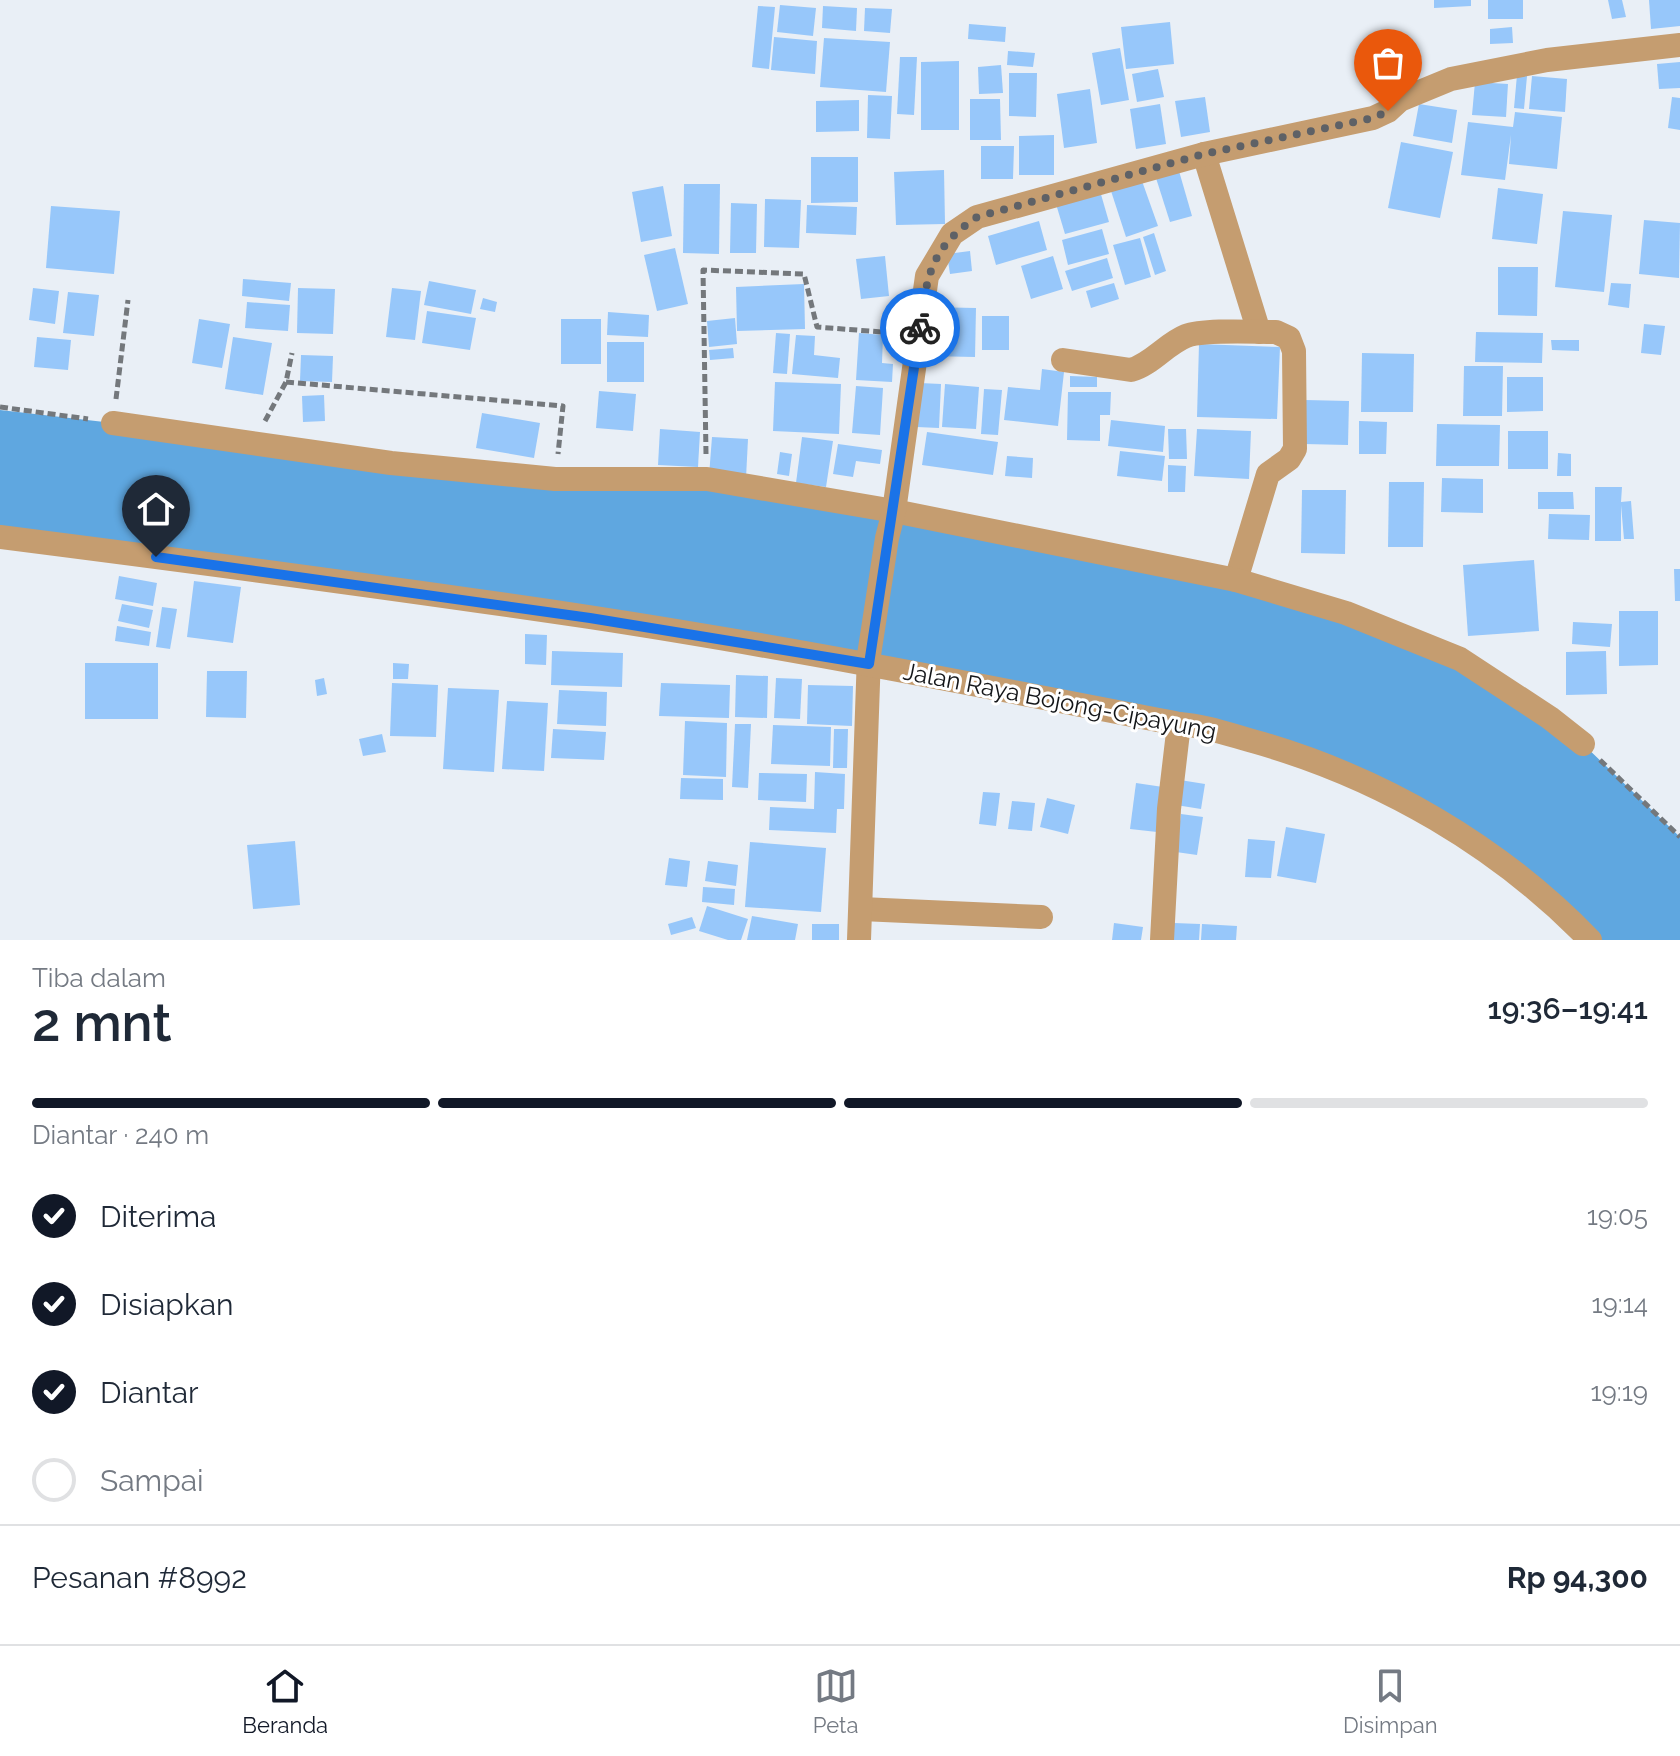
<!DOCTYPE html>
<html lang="id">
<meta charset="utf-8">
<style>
:root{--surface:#fff;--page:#f2f2f3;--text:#1f2937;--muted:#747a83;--line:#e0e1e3;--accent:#111827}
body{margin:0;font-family:Raleway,sans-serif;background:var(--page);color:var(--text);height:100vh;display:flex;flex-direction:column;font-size:30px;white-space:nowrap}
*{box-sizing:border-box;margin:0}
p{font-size:26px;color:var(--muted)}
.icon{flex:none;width:44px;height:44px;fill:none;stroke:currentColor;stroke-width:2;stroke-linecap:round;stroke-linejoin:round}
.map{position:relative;height:940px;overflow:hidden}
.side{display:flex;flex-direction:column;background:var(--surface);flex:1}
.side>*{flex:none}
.pin{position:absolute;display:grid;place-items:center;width:68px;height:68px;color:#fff;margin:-82px -34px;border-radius:50% 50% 50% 0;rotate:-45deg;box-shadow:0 0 8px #0007}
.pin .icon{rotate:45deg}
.courier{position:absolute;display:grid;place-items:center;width:80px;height:80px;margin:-40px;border:6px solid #1a73e8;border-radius:50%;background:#fff;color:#222;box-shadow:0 2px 10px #0007}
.head em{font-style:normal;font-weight:600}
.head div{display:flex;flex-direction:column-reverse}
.head{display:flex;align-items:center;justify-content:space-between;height:136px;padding:0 32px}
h1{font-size:52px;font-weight:600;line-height:60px}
.bar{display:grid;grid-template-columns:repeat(4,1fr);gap:12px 8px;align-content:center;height:96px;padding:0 32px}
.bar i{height:10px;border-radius:6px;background:var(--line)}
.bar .on{background:var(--accent)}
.bar p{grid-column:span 4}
.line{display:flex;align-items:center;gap:20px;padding:0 32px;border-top:2px solid var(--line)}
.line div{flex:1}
ol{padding:0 32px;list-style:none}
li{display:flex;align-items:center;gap:24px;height:88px}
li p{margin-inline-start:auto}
li .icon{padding:8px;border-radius:50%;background:var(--accent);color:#fff;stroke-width:4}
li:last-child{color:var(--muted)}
li i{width:44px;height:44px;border:4px solid var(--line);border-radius:50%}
.tab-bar{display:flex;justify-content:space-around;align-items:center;height:112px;border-top:2px solid var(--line);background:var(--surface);font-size:22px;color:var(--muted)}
.tab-bar a{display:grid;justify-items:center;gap:4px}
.tab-bar .on{color:var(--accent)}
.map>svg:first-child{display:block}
</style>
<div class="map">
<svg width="1680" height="940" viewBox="0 0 1680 940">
<rect width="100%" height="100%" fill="#e9eff6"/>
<polygon fill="#5fa7e0" points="0,410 113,423 389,462 707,479 1236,580 1460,659 1583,744 1680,837 1680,940 1581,940 1510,868 1347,772 869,664 0,537"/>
<g fill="#97c7fa">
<polygon points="1434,0 1471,0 1471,6 1434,8"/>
<rect x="1488" y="0" width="35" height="19"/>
<polygon points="1608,0 1622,0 1626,17 1612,19"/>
<polygon points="1649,0 1680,0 1680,26 1651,29"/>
<polygon points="780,5 816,8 813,36 777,32"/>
<polygon points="758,6 775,7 769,69 752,67"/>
<polygon points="823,6 857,8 856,31 822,28"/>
<polygon points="865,8 892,9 890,33 864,31"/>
<polygon points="1170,22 1174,64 1126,69 1121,27"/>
<polygon points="969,24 1006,27 1005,42 968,39"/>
<polygon points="1512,27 1513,43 1490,44 1490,29"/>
<polygon points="774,37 817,41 815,74 771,70"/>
<polygon points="824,38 890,42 886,92 820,87"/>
<polygon points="1120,48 1129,100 1101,105 1092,53"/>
<polygon points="1008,51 1035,53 1033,67 1007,65"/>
<polygon points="900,57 917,57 914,115 897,114"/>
<polygon points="959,61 959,130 921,130 921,62"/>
<polygon points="1680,62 1680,88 1659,89 1657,64"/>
<polygon points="1001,65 1003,93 979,94 978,67"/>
<polygon points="1158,69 1164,97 1137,102 1132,74"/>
<polygon points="1009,73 1037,73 1036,117 1009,116"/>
<polygon points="1517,75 1527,76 1524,109 1514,108"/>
<polygon points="1532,76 1567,79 1565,112 1529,109"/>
<polygon points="1475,82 1508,84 1506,117 1472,115"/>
<polygon points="1090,89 1097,143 1064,148 1057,94"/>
<polygon points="868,95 892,96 890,139 867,138"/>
<polygon points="1205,97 1210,132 1181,137 1175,101"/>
<polygon points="1672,97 1680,98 1680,130 1668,128"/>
<polygon points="970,99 1000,99 1001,140 970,140"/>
<polygon points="859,100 859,131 816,132 816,101"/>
<polygon points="1160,104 1166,144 1136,149 1130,109"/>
<polygon points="1419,104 1457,110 1452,143 1413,136"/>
<polygon points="1515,112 1562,117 1557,169 1509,164 1511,135 1505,180 1461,175 1468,122 1513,127"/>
<polygon points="1054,135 1054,175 1019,175 1019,136"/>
<polygon points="1401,142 1453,152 1440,218 1388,208"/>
<polygon points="981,146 1014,146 1013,179 981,179"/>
<polygon points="811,157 858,157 858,202 811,203"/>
<polygon points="944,170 945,224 896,225 894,172"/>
<polygon points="1179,171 1192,216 1170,222 1156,178"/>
<polygon points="1142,181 1158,226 1126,237 1111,191"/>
<polygon points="684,184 720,184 719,254 683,253"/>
<polygon points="663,186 672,236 641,242 632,192"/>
<polygon points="1498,188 1543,194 1537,244 1492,239"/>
<polygon points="1100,191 1109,222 1065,234 1056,204"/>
<polygon points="765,199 801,200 799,248 764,247"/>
<polygon points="731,203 757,204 756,253 730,253"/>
<polygon points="807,205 857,207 856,235 806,233"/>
<polygon points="51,206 120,211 114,274 46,268"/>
<polygon points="1563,211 1612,215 1604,292 1555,287"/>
<polygon points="1644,220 1680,223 1679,278 1639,274"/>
<polygon points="1039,221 1047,250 996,265 988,236"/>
<polygon points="1102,229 1109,254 1068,265 1062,240"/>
<polygon points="1154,233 1166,271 1155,275 1143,237"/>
<polygon points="1140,238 1151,277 1125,285 1113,245"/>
<polygon points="675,248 688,304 657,311 644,255"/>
<polygon points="970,251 972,271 950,274 947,254"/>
<polygon points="885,256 889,296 861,299 856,259"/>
<polygon points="1053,256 1063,289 1031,299 1021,266"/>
<polygon points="1107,258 1113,278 1072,291 1065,271"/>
<polygon points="1498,267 1538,267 1537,316 1498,315"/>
<polygon points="243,279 291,283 289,301 242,296"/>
<polygon points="429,281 476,290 471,314 424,305"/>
<polygon points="1114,283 1119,299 1091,308 1086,291"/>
<polygon points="1611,283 1631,284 1629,308 1608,305"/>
<polygon points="804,284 805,329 737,331 736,287"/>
<polygon points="33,288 59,291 55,324 29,320"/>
<polygon points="298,288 335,289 333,334 297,333"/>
<polygon points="392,288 421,291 415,340 386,337"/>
<polygon points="68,292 99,295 94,336 63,333"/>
<polygon points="483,298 497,302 495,312 480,309"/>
<polygon points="247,302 290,305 288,331 245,328"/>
<polygon points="927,307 976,308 975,357 927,356"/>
<polygon points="427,311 476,318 470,350 422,343"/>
<polygon points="608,312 649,315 648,337 607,335"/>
<rect x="982" y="316" width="27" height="34"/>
<polygon points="735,318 737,344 709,347 707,321"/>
<polygon points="199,319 230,324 222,368 192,363"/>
<rect x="561" y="319" width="40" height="45"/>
<polygon points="1644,324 1665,326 1661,355 1641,353"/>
<polygon points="1476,332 1543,333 1542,363 1475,362"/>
<polygon points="776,333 790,334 787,374 773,373"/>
<polygon points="859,333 883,335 882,363 893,364 892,382 856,380"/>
<polygon points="796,335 815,336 814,355 840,358 838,378 792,374"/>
<polygon points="37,337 71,340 68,370 34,367"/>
<polygon points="233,337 272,343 263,395 225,389"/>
<polygon points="1551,340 1579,340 1579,351 1552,350"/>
<rect x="607" y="342" width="37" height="40"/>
<polygon points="1199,344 1280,347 1277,419 1197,417"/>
<polygon points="733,348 734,358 710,360 709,350"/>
<polygon points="1362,353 1414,354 1413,412 1361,412"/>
<polygon points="301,355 333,356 332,382 300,381"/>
<polygon points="1464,366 1503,366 1502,416 1463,416"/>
<polygon points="1042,369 1064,372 1058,426 1004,420 1008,387 1040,390"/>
<polygon points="1070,376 1097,377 1097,387 1070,387"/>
<polygon points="1507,377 1543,377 1543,411 1507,412"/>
<polygon points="775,382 841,384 839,434 773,431"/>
<polygon points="920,383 941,384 939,428 917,427"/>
<polygon points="945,384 979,387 976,429 942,427"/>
<polygon points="856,386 883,388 880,435 852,433"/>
<polygon points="984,389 1002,390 998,435 981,434"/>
<polygon points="599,391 636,394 633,431 596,428"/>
<polygon points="1068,392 1111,392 1110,415 1100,415 1100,441 1067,440"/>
<polygon points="324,395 325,421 303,422 302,396"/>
<polygon points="1305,400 1349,401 1348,445 1304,444"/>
<polygon points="482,413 540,423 534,458 476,448"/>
<polygon points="1111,420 1165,426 1163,452 1108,446"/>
<polygon points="1359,421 1387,422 1386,454 1359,454"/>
<polygon points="1437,424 1500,425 1499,466 1436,466"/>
<polygon points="660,429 700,432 698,467 658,465"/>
<polygon points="1168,429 1186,429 1187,459 1169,459"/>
<polygon points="1197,429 1251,431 1249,479 1194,476"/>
<rect x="1508" y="431" width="40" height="38"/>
<polygon points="927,432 998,442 993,475 922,465"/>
<polygon points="712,437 748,439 746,478 709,476"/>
<polygon points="802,437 833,441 826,487 796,483"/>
<polygon points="838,444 882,450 880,464 856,461 853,477 833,474"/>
<polygon points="1120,451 1165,456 1162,481 1117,476"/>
<polygon points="780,452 792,454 789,476 777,474"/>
<polygon points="1558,453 1571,454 1571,476 1557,476"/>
<polygon points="1007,456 1033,458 1032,478 1005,476"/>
<polygon points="1168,465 1186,466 1185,492 1168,492"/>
<polygon points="1442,478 1483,479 1483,513 1441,512"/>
<polygon points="1389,482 1424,482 1423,547 1388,547"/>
<polygon points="1595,487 1622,487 1621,502 1631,501 1634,539 1624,539 1621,505 1621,541 1595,541"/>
<polygon points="1302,490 1346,490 1345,554 1301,553"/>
<polygon points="1538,492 1573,492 1574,509 1538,509"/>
<polygon points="1549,514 1590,515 1589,540 1548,539"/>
<polygon points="1534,560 1539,631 1468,636 1463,565"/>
<polygon points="1674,569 1680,569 1680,601 1675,601"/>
<polygon points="119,576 157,583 153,606 115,599"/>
<polygon points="194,581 241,587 233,643 187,637"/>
<polygon points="122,604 153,610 149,628 118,621"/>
<polygon points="162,607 177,609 170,649 156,647"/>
<polygon points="1619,611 1658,611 1658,665 1619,666"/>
<polygon points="1573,622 1612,624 1610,647 1572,644"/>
<polygon points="117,626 151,632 149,646 115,641"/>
<polygon points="525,634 547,635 546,665 525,664"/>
<polygon points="552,651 623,653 622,687 551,685"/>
<polygon points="1606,651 1607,694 1566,695 1566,652"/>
<rect x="85" y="663" width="73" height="56"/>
<polygon points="393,663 409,664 408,679 393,679"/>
<polygon points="207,671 247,671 246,718 206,717"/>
<polygon points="736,675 768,676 767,718 735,717"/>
<polygon points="324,678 327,694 317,696 315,680"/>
<polygon points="776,678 802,679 800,719 774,718"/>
<polygon points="392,683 438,685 436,737 390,736"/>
<polygon points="661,683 730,685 729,718 659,716"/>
<polygon points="808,685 853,686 852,726 807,724"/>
<polygon points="448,688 499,690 494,772 443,769"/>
<polygon points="559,690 607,692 606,726 557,724"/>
<polygon points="507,701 548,703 544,771 502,769"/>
<polygon points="685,721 727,723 726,777 683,775"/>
<polygon points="735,724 751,724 748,788 732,787"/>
<polygon points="773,725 831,727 830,766 771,764"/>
<polygon points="553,729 606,732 604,760 551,758"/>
<polygon points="834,729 848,729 847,768 833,768"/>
<polygon points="382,734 386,752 363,756 359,739"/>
<polygon points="815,772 845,774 844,809 837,809 836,833 769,830 770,807 814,809"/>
<polygon points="759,773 807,774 806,802 758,800"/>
<polygon points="681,778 723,779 723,800 680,799"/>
<polygon points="1180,780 1205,784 1201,809 1176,805"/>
<polygon points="1136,783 1163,787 1157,832 1130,829"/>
<polygon points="983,792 1000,793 996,826 979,824"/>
<polygon points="1047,798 1075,805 1068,834 1040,827"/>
<polygon points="1012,801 1035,803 1032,831 1008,829"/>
<polygon points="1181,814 1203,817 1197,855 1176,852"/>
<polygon points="1286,827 1325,834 1316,883 1277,876"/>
<polygon points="1248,839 1275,841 1271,878 1245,877"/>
<polygon points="295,841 300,905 253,909 247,845"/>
<polygon points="750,842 826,848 821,912 745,907"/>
<polygon points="669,858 690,861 687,887 665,885"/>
<polygon points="708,861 738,865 736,886 705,881"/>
<polygon points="703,887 735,889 734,905 702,902"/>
<polygon points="707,906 748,919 741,940 728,940 699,931"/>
<polygon points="752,916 798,924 795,940 747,940"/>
<polygon points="692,917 696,928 671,935 668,924"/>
<polygon points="1114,923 1143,927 1141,940 1112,940"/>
<polygon points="1174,923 1200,924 1199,940 1172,940"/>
<rect x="812" y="924" width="27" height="16"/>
<polygon points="1202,924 1237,926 1236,940 1201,940"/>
</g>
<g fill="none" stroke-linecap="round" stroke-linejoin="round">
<g stroke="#74787c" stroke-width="5" stroke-dasharray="8 4" stroke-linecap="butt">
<polyline points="286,382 563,406 558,454"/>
<polyline points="116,399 128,300"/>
<polyline points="0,407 88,419"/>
<polyline points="265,421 286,382 292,353"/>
<polyline points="706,454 703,270 804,274 817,327 895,333"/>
<polyline points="1600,760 1680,837"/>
</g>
<g stroke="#c59d70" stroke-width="24">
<polyline points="1204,154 1259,332"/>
<path d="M1063 360 1131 370C1152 364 1166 344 1186 336 1204 329 1255 332 1276 332L1289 338 1294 351 1295 449 1289 459 1268 474 1236 580"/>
<polyline points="113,423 391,463 555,479 707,479 894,511 1236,580 1346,613 1460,659 1550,718 1583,744"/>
<polyline points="861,909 1041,917"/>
<polyline points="859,940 869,655 887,538 894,511 927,276 952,234 977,217 1204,154 1373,118 1388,111 1400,100 1451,79 1547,60 1680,45"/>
<polyline points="1162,940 1169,809 1179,724"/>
</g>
<path stroke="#c59d70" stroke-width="24" d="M0 537C196 562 393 588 589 617 786 647 983 686 1179 724 1206 726 1230 735 1256 742 1382 778 1499 846 1590 940"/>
</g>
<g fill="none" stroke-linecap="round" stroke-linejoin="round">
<path stroke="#5e6166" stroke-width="8" stroke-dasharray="0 14.4" d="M920 328C927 275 930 249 977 217L1204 154 1373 118 1388 111"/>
<polyline stroke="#1a73e8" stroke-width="10" points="156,557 590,618 869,664 920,328"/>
</g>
<g text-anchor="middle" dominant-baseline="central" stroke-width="6" stroke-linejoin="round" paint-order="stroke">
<g font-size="24" fill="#131518" stroke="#fff">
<text transform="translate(1060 701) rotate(11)">Jalan Raya Bojong-Cipayung</text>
</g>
</g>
</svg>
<div class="pin" style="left:1388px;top:111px;background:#ea580c"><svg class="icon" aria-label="bag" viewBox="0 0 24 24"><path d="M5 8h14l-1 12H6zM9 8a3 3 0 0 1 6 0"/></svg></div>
<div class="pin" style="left:156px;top:557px;background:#1f2937"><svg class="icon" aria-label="home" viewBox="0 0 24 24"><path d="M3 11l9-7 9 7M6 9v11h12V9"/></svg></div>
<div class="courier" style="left:920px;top:328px"><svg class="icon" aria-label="bike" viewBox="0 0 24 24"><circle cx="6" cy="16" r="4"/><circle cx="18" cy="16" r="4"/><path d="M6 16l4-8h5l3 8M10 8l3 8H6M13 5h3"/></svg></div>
</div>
<section class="side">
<div class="head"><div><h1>2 mnt</h1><p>Tiba dalam</p></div><em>19:36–19:41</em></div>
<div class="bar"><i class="on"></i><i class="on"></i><i class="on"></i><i></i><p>Diantar · 240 m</p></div>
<ol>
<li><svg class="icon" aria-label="check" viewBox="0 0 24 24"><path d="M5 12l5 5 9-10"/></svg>Diterima<p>19:05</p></li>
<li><svg class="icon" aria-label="check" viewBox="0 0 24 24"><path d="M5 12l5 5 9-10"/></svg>Disiapkan<p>19:14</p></li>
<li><svg class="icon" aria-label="check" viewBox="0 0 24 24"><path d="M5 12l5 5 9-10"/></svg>Diantar<p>19:19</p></li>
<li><i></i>Sampai</li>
</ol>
<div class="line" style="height:104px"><div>Pesanan #8992</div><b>Rp 94,300</b></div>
</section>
<nav class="tab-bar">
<a class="on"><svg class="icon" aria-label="home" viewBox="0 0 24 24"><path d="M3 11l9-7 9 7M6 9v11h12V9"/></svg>Beranda</a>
<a><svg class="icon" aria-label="map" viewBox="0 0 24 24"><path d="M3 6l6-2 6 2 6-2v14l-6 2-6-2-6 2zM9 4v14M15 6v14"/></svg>Peta</a>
<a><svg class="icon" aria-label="saved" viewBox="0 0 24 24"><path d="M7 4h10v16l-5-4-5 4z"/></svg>Disimpan</a>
</nav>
